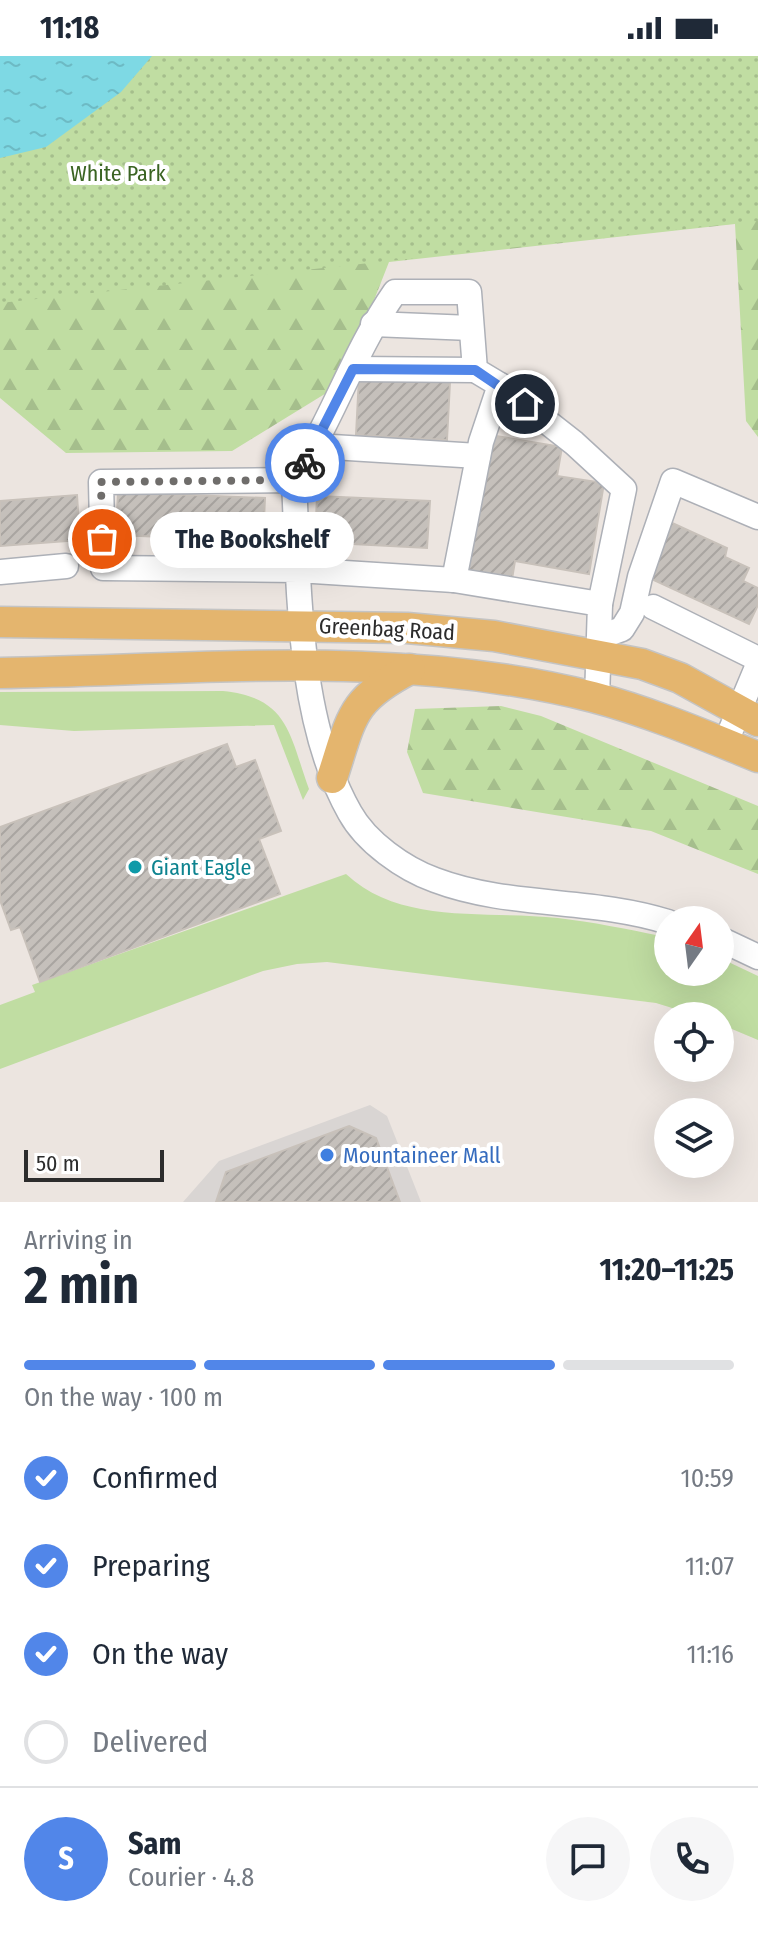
<!DOCTYPE html>
<meta charset="utf-8">
<style>
:root{--surface:#fff;--page:#f6f6f7;--text:#1f2937;--muted:#747a83;--line:#e0e1e3;--accent:#5186e9}
body{margin:0;font-family:"Fira Sans Condensed",sans-serif;background:var(--page);color:var(--text);height:100vh;display:flex;flex-direction:column;font-size:30px;white-space:nowrap}
*{box-sizing:border-box;margin:0}
p{font-size:26px;color:var(--muted)}
.icon{flex:none;width:44px;height:44px;fill:none;stroke:currentColor;stroke-width:2;stroke-linecap:round;stroke-linejoin:round}
.map{position:relative;height:1146px;overflow:hidden}
.details{display:flex;flex-direction:column;background:var(--surface);flex:1}
.details>*{flex:none}
.needle{width:52px;rotate:14deg}
.tools{position:absolute;left:654px;top:850px;display:grid;gap:16px}
.tools a{display:grid;place-items:center;width:80px;height:80px;border-radius:50%;background:var(--surface);box-shadow:0 8px 32px #0002;font-size:40px}
.scale{position:absolute;left:24px;bottom:20px;width:140px;box-sizing:border-box;padding-left:8px;border:4px solid #2c2c2c;border-top:0;font-size:22px;line-height:28px;white-space:nowrap;color:#2c2c2c;-webkit-text-stroke:6px #fff;paint-order:stroke}
.pin{position:absolute;display:grid;place-items:center;width:68px;height:68px;color:#fff;margin:-34px;border:4px solid #fff;border-radius:50%;box-shadow:0 2px 8px #0007}
.courier{position:absolute;display:grid;place-items:center;width:80px;height:80px;margin:-40px;border:6px solid #5186e9;border-radius:50%;background:#fff;color:#222;box-shadow:0 2px 10px #0007}
.bubble{position:absolute;height:56px;border-radius:28px;background:var(--surface);box-shadow:0 8px 32px #0002;font-size:26px;font-weight:700;line-height:56px;text-align:center}
.head em{font-style:normal;font-weight:700}
.head div{display:flex;flex-direction:column-reverse}
.head{display:flex;align-items:center;justify-content:space-between;height:136px;padding:0 24px}
h1{font-size:52px;font-weight:700;line-height:60px}
.bar{display:grid;grid-template-columns:repeat(4,1fr);gap:12px 8px;align-content:center;height:96px;padding:0 24px}
.bar i{height:10px;border-radius:6px;background:var(--line)}
.bar .active{background:var(--accent)}
.bar p{grid-column:span 4}
.line{display:flex;align-items:center;gap:20px;padding:0 24px;border-top:2px solid var(--line)}
.line div{flex:1}
.round{display:grid;place-items:center;flex:none;width:84px;height:84px;border-radius:42px;background:var(--page)}
ol{padding:0 24px;list-style:none}
li{display:flex;align-items:center;gap:24px;height:88px}
li p{margin-inline-start:auto}
li .icon{padding:8px;border-radius:50%;background:var(--accent);color:#fff;stroke-width:4}
li:last-child{color:var(--muted)}
li i{width:44px;height:44px;border:4px solid var(--line);border-radius:50%}
.status{display:flex;justify-content:space-between;align-items:center;height:56px;padding:0 40px;background:var(--surface);direction:ltr}
.status svg{height:22px;fill:currentColor}
.map>svg:first-child{display:block}
</style>
<div class="status"><b>11:18</b><svg viewBox="0 0 49 12"><path d="M0 12V9h3v3zM5 12V6h3v6zM10 12V3h3v9zM15 12V0h3v12zM26 1h20v11H26zM47 4h2v5h-2z"/></svg></div>
<div class="map">
<svg width="758" height="1146" viewBox="0 0 758 1146">
<defs>
<pattern id="forest-firs" width="22" height="20" patternUnits="userSpaceOnUse" patternTransform="scale(2)"><rect width="22" height="20" fill="#c0dda2"/><path d="M5 1l3.5 6h-7zM16 11l3.5 6h-7z" fill="#a5be8c"/></pattern>
<pattern id="park-dots" width="8" height="8" patternUnits="userSpaceOnUse" patternTransform="scale(2)"><rect width="8" height="8" fill="#c0dda2"/><path d="M2 2h.1M6 6h.1" fill="none" stroke="#a5be8c" stroke-width="1.8" stroke-linecap="round"/></pattern>
<pattern id="water-ripples" width="26" height="14" patternUnits="userSpaceOnUse" patternTransform="scale(2)"><rect width="26" height="14" fill="#7ed9e4"/><path d="M2 4q2-2 4 0t4 0M15 11q2-2 4 0t4 0" fill="none" stroke="#6dbac4"/></pattern>
<pattern id="building-hatch" width="6" height="6" patternUnits="userSpaceOnUse" patternTransform="scale(2)"><rect width="6" height="6" fill="#c5c0bb"/><path d="M-1 1l2-2M0 6l6-6M5 7l2-2" fill="none" stroke="#a9a5a1"/></pattern>
</defs>
<rect width="100%" height="100%" fill="#ece5e0"/>
<g fill="#c0dda2">
<path d="M223 635C289 642 289 678 309 733L303 744 274 669 74 675 0 669V636Z"/>
<path d="M346 818C401 870 489 854 558 862 592 866 627 873 661 880L668 883V916H720V902L758 920V984L720 968V960H698L656 947 327 906 297 908 263 915 0 1013V949L35 936 32 929Z"/>
</g>
<g fill="url(#forest-firs)">
<polygon points="758,0 758,381 746,365 735,168 389,206 341,328 232,395 66,397 0,342 0,189"/>
<polygon points="501,650 541,660 758,750 758,818 651,775 423,737 407,696 415,653"/>
</g>
<polygon fill="url(#park-dots)" points="0,0 758,0 758,165 0,247"/>
<polygon fill="#d9d5d3" points="370,1049 387,1060 421,1146 400,1146 376,1082 349,1070 226,1116 216,1146 183,1146 219,1105"/>
<polygon fill="url(#water-ripples)" points="0,0 152,0 121,36 46,91 0,102"/>
<g fill="url(#building-hatch)" stroke="#c8c1ba" stroke-width="2">
<polygon points="359,321 450,326 447,384 356,379"/>
<polygon points="490,379 562,391 557,420 604,427 589,518 515,505 511,529 467,522"/>
<polygon points="118,436 265,442 263,485 116,479"/>
<polygon points="77,439 80,484 0,490 0,445"/>
<polygon points="317,440 430,445 427,492 315,486"/>
<polygon points="670,466 727,492 725,501 749,512 743,525 758,532 758,549 749,568 645,520"/>
<polygon points="227,688 236,711 255,704 281,775 259,783 280,838 40,926 20,871 11,874 0,844 0,771"/>
<polygon points="349,1070 376,1082 400,1146 216,1146 226,1116"/>
</g>
<g fill="none" stroke-linecap="round" stroke-linejoin="round">
<g stroke="#adb0b7" stroke-width="27">
<g id="minor">
<polyline points="373,268 471,272"/>
<polyline points="353,313 475,314"/>
<polyline points="500,329 574,387 624,433 600,548"/>
<polyline points="316,390 478,400"/>
<path d="M294 424C332 364 354 295 395 236H469L475 314 500 329 481 386 454 524"/>
<polyline points="0,516 66,510"/>
<polyline points="653,551 758,603"/>
<polyline points="600,581 622,573 632,557 640,521 673,425 758,461"/>
<path d="M597 643 600 548 454 524 298 514 103 512 101 426 294 424C299 529 297 664 350 757 366 786 404 813 435 824 509 852 593 842 668 866"/>
<polyline points="725,688 758,609"/>
<polyline points="720,883 758,901"/>
</g>
</g>
<g stroke="#c4c4c4" stroke-width="33">
<g id="major">
<polyline points="0,566 407,572 494,580 642,608 680,622 758,665"/>
<path d="M0 617C196 614 400 592 593 641 650 656 704 679 758 701"/>
<path d="M332 722C352 661 350 644 410 613"/>
</g>
</g>
<use href="#minor" stroke="#fff" stroke-width="24"/>
<use href="#major" stroke="#e4b56e" stroke-width="30"/>
</g>
<g fill="none" stroke-linecap="round" stroke-linejoin="round">
<polyline stroke="#6f6d6b" stroke-width="8" stroke-dasharray="0 14.4" points="102,483 101,426 294,424 305,407"/>
<polyline stroke="#5186e9" stroke-width="10" points="305,407 353,313 475,314 525,348"/>
</g>
<circle fill="#0f9aa8" stroke="#fff" stroke-width="3" cx="135" cy="811" r="8"/>
<circle fill="#3f7fe0" stroke="#fff" stroke-width="3" cx="327" cy="1099" r="8"/>
<g text-anchor="middle" dominant-baseline="central" stroke-width="8" stroke-linejoin="round" paint-order="stroke">
<g font-size="22" fill="#3a6422" stroke="#fff">
<text x="118" y="117">White Park</text>
</g>
<g font-size="22" fill="#2c2c2c" stroke="#fff">
<text transform="translate(387 573) rotate(3)">Greenbag Road</text>
</g>
<g font-size="22" fill="#0d838f" stroke="#fff" text-anchor="start">
<text x="151" y="811">Giant Eagle</text>
</g>
<g font-size="22" fill="#366cbe" stroke="#fff" text-anchor="start">
<text x="343" y="1099">Mountaineer Mall</text>
</g>
</g>
</svg>
<div class="tools">
<a><svg class="needle" viewBox="-14 -14 28 28"><path d="M0-13l5 13h-10z" fill="#e53935"/><path d="M0 13l5-13h-10z" fill="#747a83"/></svg></a>
<a><svg class="icon" aria-label="locate" viewBox="0 0 24 24"><circle cx="12" cy="12" r="6"/><path d="M12 2v4M12 18v4M2 12h4M18 12h4"/></svg></a>
<a><svg class="icon" aria-label="layers" viewBox="0 0 24 24"><path d="M12 4l9 5-9 5-9-5zM3 14l9 5 9-5"/></svg></a>
</div>
<div class="scale">50 m</div>
<div class="pin" style="left:102px;top:483px;background:#ea580c"><svg class="icon" aria-label="bag" viewBox="0 0 24 24"><path d="M5 8h14l-1 12H6zM9 8a3 3 0 0 1 6 0"/></svg></div>
<div class="pin" style="left:525px;top:348px;background:#1f2937"><svg class="icon" aria-label="home" viewBox="0 0 24 24"><path d="M3 11l9-7 9 7M6 9v11h12V9"/></svg></div>
<div class="courier" style="left:305px;top:407px"><svg class="icon" aria-label="bike" viewBox="0 0 24 24"><circle cx="6" cy="16" r="4"/><circle cx="18" cy="16" r="4"/><path d="M6 16l4-8h5l3 8M10 8l3 8H6M13 5h3"/></svg></div>
<div class="bubble" style="left:150px;top:456px;width:204px">The Bookshelf</div>
</div>
<section class="details">
<div class="head"><div><h1>2 min</h1><p>Arriving in</p></div><em>11:20–11:25</em></div>
<div class="bar"><i class="active"></i><i class="active"></i><i class="active"></i><i></i><p>On the way · 100 m</p></div>
<ol>
<li><svg class="icon" aria-label="check" viewBox="0 0 24 24"><path d="M5 12l5 5 9-10"/></svg>Confirmed<p>10:59</p></li>
<li><svg class="icon" aria-label="check" viewBox="0 0 24 24"><path d="M5 12l5 5 9-10"/></svg>Preparing<p>11:07</p></li>
<li><svg class="icon" aria-label="check" viewBox="0 0 24 24"><path d="M5 12l5 5 9-10"/></svg>On the way<p>11:16</p></li>
<li><i></i>Delivered</li>
</ol>
<div class="line" style="height:144px"><b class="round" style="background:var(--accent);color:#fff">S</b><div><b>Sam</b><p>Courier · 4.8</p></div><a class="round"><svg class="icon" aria-label="chat" viewBox="0 0 24 24"><path d="M4 5h16v11H9l-5 4z"/></svg></a><a class="round"><svg class="icon" aria-label="phone" viewBox="0 0 24 24"><path d="M5 4h4l2 5-3 2q2 4 5 5l2-3 5 2v4C11 20 4 13 5 4z"/></svg></a></div>
</section>
